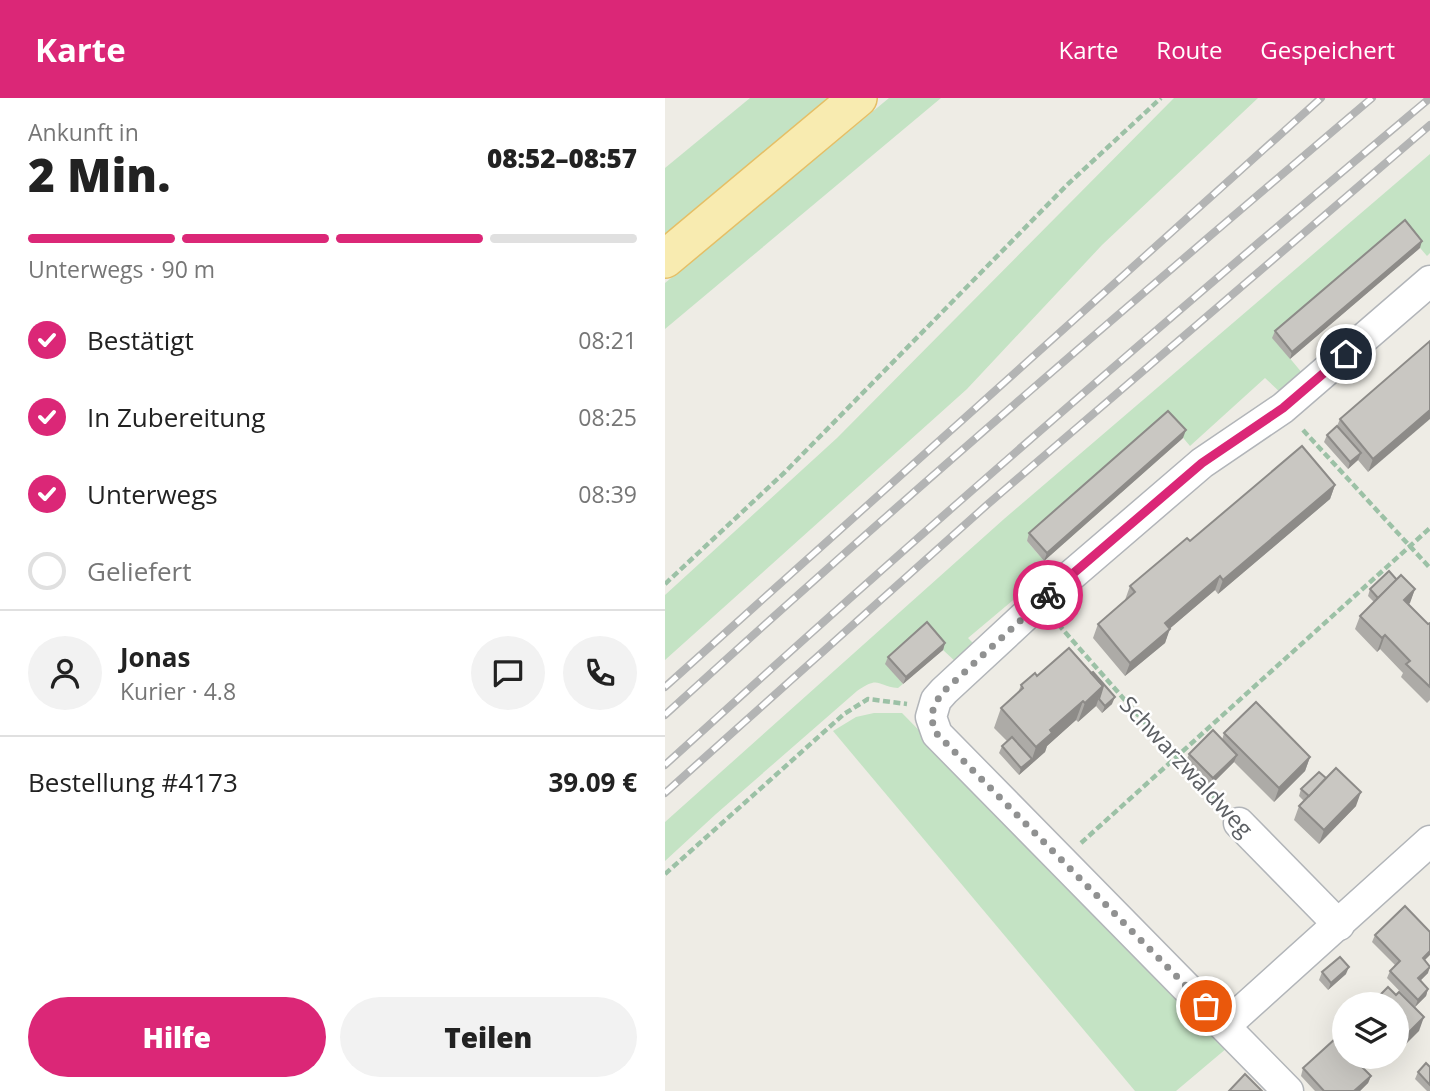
<!DOCTYPE html>
<html lang="de">
<meta charset="utf-8">
<style>
:root{--surface:#fff;--page:#f2f2f2;--text:#222;--muted:#767676;--line:#e0e0e0;--accent:#db2777}
body{margin:0;font-family:"Open Sans",sans-serif;background:var(--page);color:var(--text);height:100vh;display:flex;flex-direction:column;font-size:26px;white-space:nowrap}
*{box-sizing:border-box;margin:0}
p{font-size:23px;color:var(--muted)}
.icon{flex:none;width:38px;height:38px;fill:none;stroke:currentColor;stroke-width:2;stroke-linecap:round;stroke-linejoin:round}
.map{position:relative;flex:1;overflow:hidden}
.side{display:flex;flex-direction:column;background:var(--surface);width:665px}
.side>*{flex:none}
.tools{position:absolute;left:667px;top:894px;display:grid;gap:14px}
.tools a{display:grid;place-items:center;width:77px;height:77px;border-radius:50%;background:var(--surface);box-shadow:0 7px 28px #0002;font-size:35px}
.pin{position:absolute;display:grid;place-items:center;width:60px;height:60px;color:#fff;margin:-30px;border:4px solid #fff;border-radius:50%;box-shadow:0 2px 7px #0007}
.courier{position:absolute;display:grid;place-items:center;width:70px;height:70px;margin:-35px;border:5px solid #db2777;border-radius:50%;background:#fff;color:#222;box-shadow:0 2px 9px #0007}
.head em{font-style:normal;font-weight:800}
.head div{display:flex;flex-direction:column-reverse}
.head{display:flex;align-items:center;justify-content:space-between;height:119px;padding:0 28px}
h1{font-size:46px;font-weight:800;line-height:52px}
.bar{display:grid;grid-template-columns:repeat(4,1fr);gap:10px 7px;align-content:center;height:84px;padding:0 28px}
.bar i{height:9px;border-radius:5px;background:var(--line)}
.bar .current{background:var(--accent)}
.bar p{grid-column:span 4}
.line{display:flex;align-items:center;gap:18px;padding:0 28px;border-top:2px solid var(--line)}
.line div{flex:1}
.round{display:grid;place-items:center;flex:none;width:74px;height:74px;border-radius:37px;background:var(--page)}
ol{padding:0 28px;list-style:none}
li{display:flex;align-items:center;gap:21px;height:77px}
li p{margin-inline-start:auto}
li .icon{padding:7px;border-radius:50%;background:var(--accent);color:#fff;stroke-width:4}
li:last-child{color:var(--muted)}
li i{width:38px;height:38px;border:4px solid var(--line);border-radius:50%}
.cta{display:flex;gap:14px;margin-top:auto;padding:14px 28px}
.cta a{flex:1;height:80px;border-radius:42px;background:var(--accent);color:#fff;font-size:28px;font-weight:800;line-height:80px;text-align:center}
.cta a+a{background:var(--page);color:var(--text)}
header{display:flex;align-items:center;gap:42px;box-sizing:border-box;height:98px;padding:0 35px;background:var(--accent);color:#fff}
header strong{font-size:33px}
nav{display:flex;gap:38px;margin-inline-start:auto;font-size:24px}
main{display:flex;flex:1;min-height:0}
.map>svg:first-child{display:block}
</style>
<header>
<strong>Karte</strong>
<nav><a>Karte</a><a>Route</a><a>Gespeichert</a></nav>
</header>
<main>
<section class="side">
<div class="head"><div><h1>2 Min.</h1><p>Ankunft in</p></div><em>08:52–08:57</em></div>
<div class="bar"><i class="current"></i><i class="current"></i><i class="current"></i><i></i><p>Unterwegs · 90 m</p></div>
<ol>
<li><svg class="icon" aria-label="check" viewBox="0 0 24 24"><path d="M5 12l5 5 9-10"/></svg>Bestätigt<p>08:21</p></li>
<li><svg class="icon" aria-label="check" viewBox="0 0 24 24"><path d="M5 12l5 5 9-10"/></svg>In Zubereitung<p>08:25</p></li>
<li><svg class="icon" aria-label="check" viewBox="0 0 24 24"><path d="M5 12l5 5 9-10"/></svg>Unterwegs<p>08:39</p></li>
<li><i></i>Geliefert</li>
</ol>
<div class="line" style="height:126px"><a class="round"><svg class="icon" aria-label="person" viewBox="0 0 24 24"><circle cx="12" cy="8" r="4"/><path d="M4 21q1-7 8-7t8 7"/></svg></a><div><b>Jonas</b><p>Kurier · 4.8</p></div><a class="round"><svg class="icon" aria-label="chat" viewBox="0 0 24 24"><path d="M4 5h16v11H9l-5 4z"/></svg></a><a class="round"><svg class="icon" aria-label="phone" viewBox="0 0 24 24"><path d="M5 4h4l2 5-3 2q2 4 5 5l2-3 5 2v4C11 20 4 13 5 4z"/></svg></a></div>
<div class="line" style="height:91px"><div>Bestellung #4173</div><b>39.09 €</b></div>
<div class="cta"><a>Hilfe</a><a>Teilen</a></div>
</section>
<div class="map">
<svg width="765" height="993" viewBox="0 0 765 993">
<rect width="100%" height="100%" fill="#eeece5"/>
<g fill="#c4e3c4">
<polygon points="85,0 170,0 0,137 0,70"/>
<polygon points="224,0 276,0 0,231 0,185"/>
<polygon points="509,0 593,0 437,147 302,291 0,562 0,497 172,340"/>
<path d="M765 56V155L762 158 737 129 608 240 638 276 617 296 600 280 525 348 509 329 362 443 379 463 384 472 303 540 310 547 291 564 278 552 221 566 238 586 233 590C211 588 215 577 192 593L51 716 0 763V724L339 421Z"/>
<polygon points="209,615 237,615 535,919 562,950 511,993 470,993 168,633 191,619"/>
</g>
<g fill="none" stroke-linecap="round" stroke-linejoin="round">
<g stroke="#b2b5b9" stroke-width="33">
<g id="minor">
<polyline points="574,725 674,827"/>
<polyline points="561,927 765,743"/>
<polyline points="623,993 272,636 266,619 271,602 279,593 374,505 537,365 618,310 765,183"/>
</g>
</g>
<g stroke="#e5bf66" stroke-width="40">
<polyline id="major" points="0,161 193,0"/>
</g>
<g stroke="#9cc1a6" stroke-width="4.5" stroke-dasharray="7 3.5" stroke-linecap="butt">
<polyline points="638,332 765,470"/>
<polyline points="0,486 120,374 403,86 496,0"/>
<polyline points="393,526 510,659 554,704"/>
<polyline points="416,745 765,430"/>
<polyline points="0,776 179,616 203,601 242,606"/>
</g>
<use href="#minor" stroke="#fff" stroke-width="30"/>
<use href="#major" stroke="#f8ebb0" stroke-width="37"/>
<g stroke="#b3b4b4" stroke-width="8">
<g id="rail">
<polyline points="0,589 656,0"/>
<path d="M0 617C231 406 468 203 707 0"/>
<path d="M0 667C250 439 506 217 765 0"/>
<polyline points="0,695 323,406 765,27"/>
</g>
</g>
<use href="#rail" stroke="#fff" stroke-width="5" stroke-dasharray="16" stroke-linecap="butt"/>
</g>
<g fill="#adaba7">
<polygon points="755,150 625,261 607,240 610,233"/>
<polygon points="765,243 703,374 693,362 683,371 659,344 662,337 672,328 675,321"/>
<polygon points="518,340 379,463 362,443 364,435"/>
<polygon points="670,387 665,401 553,496 550,492 504,531 500,545 460,578 428,540 433,526 460,502 465,488 525,443"/>
<polygon points="732,482 750,491 744,506 763,526 765,525 765,602 762,605 736,579 738,575 715,551 712,554 690,531 695,518 709,504 703,498 705,491"/>
<polygon points="280,545 278,552 238,586 220,566 223,559"/>
<polygon points="372,578 447,606 437,615 431,608 413,624 411,622 382,648 380,654 354,677 334,655 337,648 342,643 329,630 336,610 353,595 356,587"/>
<polygon points="559,635 645,659 640,673 609,704 569,664 545,688 521,663 524,656 557,642"/>
<polygon points="636,691 691,708 654,746 629,722 634,708 639,703 634,698"/>
<polygon points="710,837 760,862 763,875 755,883 763,891 761,898 750,909 722,880 725,873 730,867 707,844"/>
<polygon points="657,874 681,876 663,892 654,882"/>
<polygon points="731,897 754,933 732,906 710,906 714,898"/>
<polygon points="765,969 765,993 762,993 750,981 753,974"/>
<polygon points="638,970 706,978 703,985 695,993 650,993 636,978"/>
</g>
<g fill="#8d8b88">
<polygon points="757,143 755,150 625,261 627,254"/>
<polygon points="765,312 765,321 703,374 708,361"/>
<polygon points="521,332 518,340 379,463 382,455"/>
<polygon points="696,355 693,362 683,371 685,364"/>
<polygon points="670,387 665,401 553,496 558,482"/>
<polygon points="555,478 550,492 495,539 500,525"/>
<polygon points="750,491 745,505 734,515 739,502"/>
<polygon points="505,531 500,545 460,578 465,565"/>
<polygon points="720,537 715,551 712,554 717,540"/>
<polygon points="280,545 278,552 238,586 241,579"/>
<polygon points="438,588 431,608 413,624 420,605"/>
<polygon points="450,599 447,606 437,615 440,608"/>
<polygon points="418,603 411,622 382,648 380,654 354,677 356,670 367,661 371,649 385,632"/>
<polygon points="572,657 569,664 545,688 548,680"/>
<polygon points="645,659 640,673 609,704 614,690"/>
<polygon points="696,694 691,708 654,746 659,732"/>
<polygon points="765,853 765,857 755,867 758,860"/>
<polygon points="684,869 681,876 663,892 666,885"/>
<polygon points="765,869 763,875 750,888 753,880"/>
<polygon points="763,891 761,898 750,909 753,902"/>
<polygon points="759,919 754,933 732,955 732,946"/>
<polygon points="706,978 703,985 695,993 689,993"/>
</g>
<g fill="#c9c7c2" stroke="#8d8b88" stroke-width="2">
<polygon points="740,122 757,143 627,254 610,233"/>
<polygon points="765,243 765,312 708,361 675,321"/>
<polygon points="503,313 521,332 382,455 364,435"/>
<polygon points="672,328 696,355 685,364 662,337"/>
<polygon points="637,348 670,387 558,482 555,478 500,525 505,531 465,565 433,526 470,494 465,488 522,440 525,443"/>
<polygon points="724,473 732,482 713,500 705,491"/>
<polygon points="736,477 750,491 739,502 763,526 765,525 765,589 741,566 745,563 720,537 717,540 695,518"/>
<polygon points="262,524 280,545 241,579 223,559"/>
<polygon points="404,550 438,588 420,605 418,603 385,632 387,635 371,649 336,610 358,590 356,587 370,575 372,578"/>
<polygon points="428,574 450,599 440,608 434,601 438,588 426,575"/>
<polygon points="591,604 645,659 614,690 559,635"/>
<polygon points="548,632 572,657 548,680 524,656"/>
<polygon points="347,639 367,661 356,670 337,648"/>
<polygon points="671,670 696,694 659,732 634,708"/>
<polygon points="654,674 661,680 644,698 636,691"/>
<polygon points="740,808 765,834 765,853 758,860 765,869 753,880 763,891 753,902 725,873 735,863 710,837"/>
<polygon points="675,859 684,869 666,885 657,874"/>
<polygon points="723,889 731,897 734,894 759,919 732,946 732,906 720,906 721,905 714,898"/>
<polygon points="670,941 679,950 679,959 687,959 706,978 689,993 659,993 638,970"/>
<polygon points="761,965 765,969 765,987 753,974"/>
<polygon points="580,976 597,993 564,993"/>
</g>
<g fill="none" stroke-linecap="round" stroke-linejoin="round">
<path stroke="#909191" stroke-width="7" stroke-dasharray="0 12.6" d="M383 497 279 593C267 608 263 619 272 636L541 908"/>
<polyline stroke="#db2777" stroke-width="9" points="383,497 537,365 618,310 681,256"/>
</g>
<g text-anchor="middle" dominant-baseline="central" stroke-width="5" stroke-linejoin="round" paint-order="stroke">
<g font-size="23" fill="#5d6064" stroke="#fff">
<text transform="translate(522 668) rotate(47)">Schwarzwaldweg</text>
</g>
</g>
</svg>
<div class="tools">
<a><svg class="icon" aria-label="layers" viewBox="0 0 24 24"><path d="M12 4l9 5-9 5-9-5zM3 14l9 5 9-5"/></svg></a>
</div>
<div class="pin" style="left:541px;top:908px;background:#ea580c"><svg class="icon" aria-label="bag" viewBox="0 0 24 24"><path d="M5 8h14l-1 12H6zM9 8a3 3 0 0 1 6 0"/></svg></div>
<div class="pin" style="left:681px;top:256px;background:#1f2937"><svg class="icon" aria-label="home" viewBox="0 0 24 24"><path d="M3 11l9-7 9 7M6 9v11h12V9"/></svg></div>
<div class="courier" style="left:383px;top:497px"><svg class="icon" aria-label="bike" viewBox="0 0 24 24"><circle cx="6" cy="16" r="4"/><circle cx="18" cy="16" r="4"/><path d="M6 16l4-8h5l3 8M10 8l3 8H6M13 5h3"/></svg></div>
</div>
</main>
